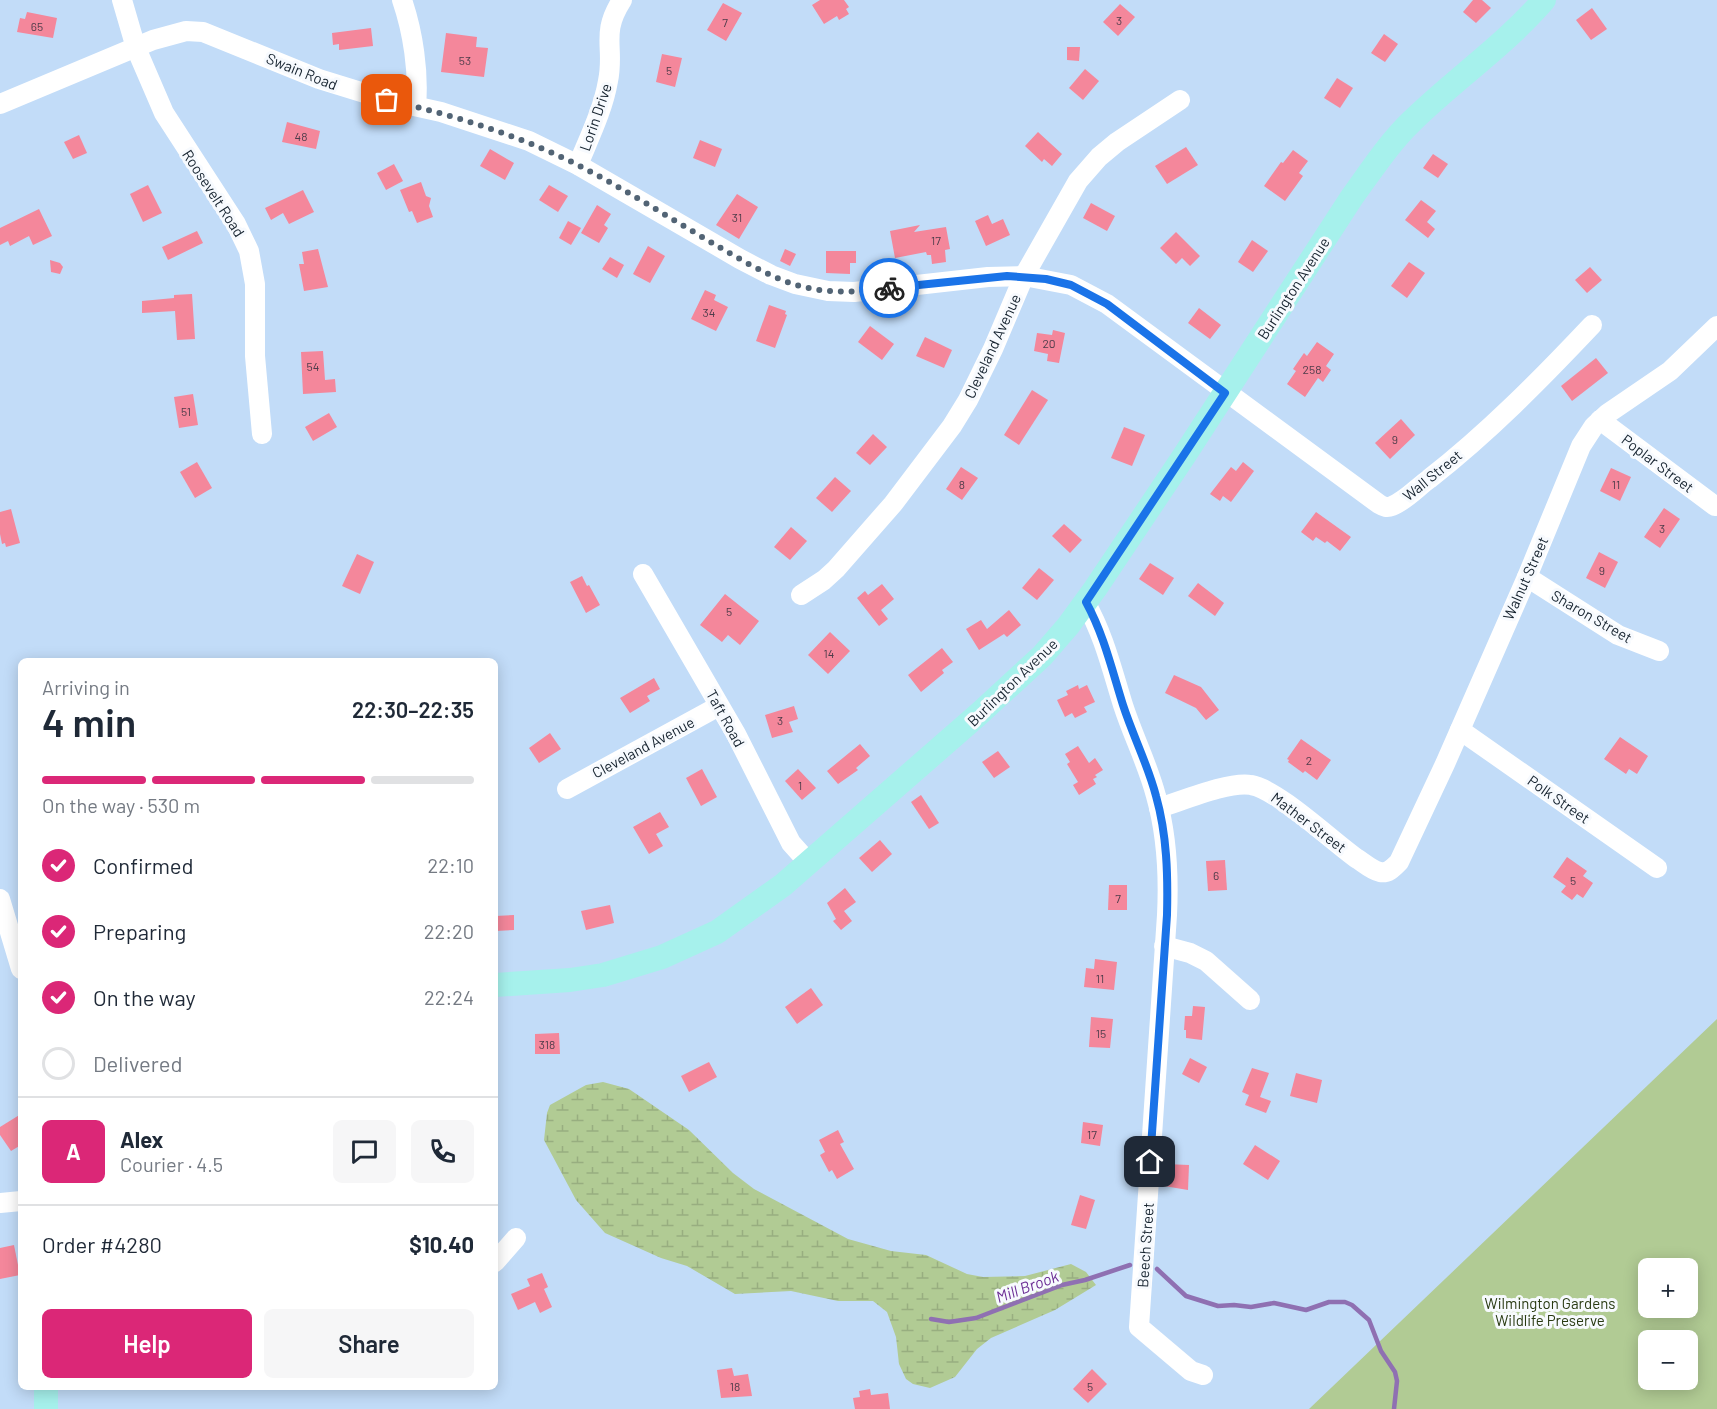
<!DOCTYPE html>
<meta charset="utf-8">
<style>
:root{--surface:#fff;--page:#f6f6f7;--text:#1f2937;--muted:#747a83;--line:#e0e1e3;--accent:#db2777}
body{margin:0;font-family:Barlow,sans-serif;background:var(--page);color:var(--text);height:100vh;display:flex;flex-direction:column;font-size:22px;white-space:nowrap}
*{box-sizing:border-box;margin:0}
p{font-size:20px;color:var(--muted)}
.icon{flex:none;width:33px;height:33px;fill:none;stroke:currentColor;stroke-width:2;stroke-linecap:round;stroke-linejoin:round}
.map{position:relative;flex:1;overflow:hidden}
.panel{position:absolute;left:18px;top:658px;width:480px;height:732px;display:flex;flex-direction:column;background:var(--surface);border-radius:9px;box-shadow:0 3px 15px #0003}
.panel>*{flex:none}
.tools{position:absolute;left:1638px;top:1258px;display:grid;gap:12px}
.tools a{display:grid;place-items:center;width:60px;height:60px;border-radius:9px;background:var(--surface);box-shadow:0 3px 15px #0003;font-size:30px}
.pin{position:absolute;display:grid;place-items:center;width:51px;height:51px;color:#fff;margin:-26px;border-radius:12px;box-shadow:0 3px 9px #0006}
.courier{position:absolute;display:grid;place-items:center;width:60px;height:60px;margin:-30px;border:4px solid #1a73e8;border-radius:50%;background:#fff;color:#222;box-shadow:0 2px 8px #0007}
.overview em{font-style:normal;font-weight:600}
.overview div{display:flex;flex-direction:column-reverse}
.overview{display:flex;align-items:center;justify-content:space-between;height:102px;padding:0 24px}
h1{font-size:39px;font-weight:600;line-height:45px}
.bar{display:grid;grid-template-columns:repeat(4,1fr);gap:9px 6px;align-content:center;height:72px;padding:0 24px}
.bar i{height:8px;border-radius:4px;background:var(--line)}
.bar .current{background:var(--accent)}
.bar p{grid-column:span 4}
.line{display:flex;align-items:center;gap:15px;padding:0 24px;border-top:2px solid var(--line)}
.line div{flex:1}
.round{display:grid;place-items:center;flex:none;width:63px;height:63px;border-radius:9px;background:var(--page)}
ol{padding:0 24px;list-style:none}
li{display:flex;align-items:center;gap:18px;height:66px}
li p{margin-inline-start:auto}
li .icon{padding:6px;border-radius:50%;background:var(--accent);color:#fff;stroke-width:4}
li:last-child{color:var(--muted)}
li i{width:33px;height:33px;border:3px solid var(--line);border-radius:50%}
.action{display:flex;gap:12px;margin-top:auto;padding:12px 24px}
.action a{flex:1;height:69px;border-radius:9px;background:var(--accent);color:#fff;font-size:24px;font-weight:600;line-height:69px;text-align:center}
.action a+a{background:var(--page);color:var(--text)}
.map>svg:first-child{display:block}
</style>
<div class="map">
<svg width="1717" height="1409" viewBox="0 0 1717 1409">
<defs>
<pattern id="wetland-marsh" width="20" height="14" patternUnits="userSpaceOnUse" patternTransform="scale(1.5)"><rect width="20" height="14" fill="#b1cb94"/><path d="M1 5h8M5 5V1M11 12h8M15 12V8" fill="none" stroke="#98ae80"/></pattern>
</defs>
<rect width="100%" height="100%" fill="#c2dcf8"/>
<polygon fill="url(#wetland-marsh)" points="603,1082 629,1089 689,1130 733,1173 754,1189 848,1239 891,1251 926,1255 967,1274 983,1277 1025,1276 1071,1264 1086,1272 1096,1285 1055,1310 991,1338 977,1349 955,1377 930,1388 913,1384 906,1379 899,1364 896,1337 887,1312 873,1301 838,1301 791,1291 735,1294 687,1266 661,1258 605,1233 576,1200 544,1140 547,1113 550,1105 586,1085"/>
<path fill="#b1cb94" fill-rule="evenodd" d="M1717 1019V1409H1309ZM1648 1269H1688V1308H1648ZM1648 1341H1688V1380H1648Z"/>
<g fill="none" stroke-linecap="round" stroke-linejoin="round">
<g stroke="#8f70b2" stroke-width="4.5">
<polyline points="1157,1269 1186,1296 1218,1306 1234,1305 1251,1307 1274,1303 1306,1310 1329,1302 1345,1302 1352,1305 1369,1320 1381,1351 1395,1372 1397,1381 1394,1409"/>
<polyline points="931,1319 949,1322 976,1318 1062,1285 1085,1280 1130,1265"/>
</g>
</g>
<g fill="#f4879b">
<polygon points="820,0 844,0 849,7 846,9 849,14 839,20 837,16 824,24 812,5"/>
<polygon points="1473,0 1482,0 1491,8 1476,23 1463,12"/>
<polygon points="723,3 742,13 726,41 707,30"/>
<polygon points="1120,4 1135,17 1118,36 1103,22"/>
<polygon points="1592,8 1607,29 1591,40 1576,20"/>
<polygon points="27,12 57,18 53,38 17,32 20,18 25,19"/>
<polygon points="371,28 373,46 339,50 339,44 333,45 332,33"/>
<polygon points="446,33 477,37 476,47 488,48 484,77 441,72"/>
<polygon points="1384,34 1398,44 1385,62 1371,53"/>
<polygon points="1067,47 1080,47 1079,61 1067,60"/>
<polygon points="662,54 682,58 675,87 656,82"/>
<polygon points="1085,69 1099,81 1083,100 1069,88"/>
<polygon points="1337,78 1353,88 1340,108 1324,98"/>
<polygon points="287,122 320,131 316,149 282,142"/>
<polygon points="1038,132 1062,154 1052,166 1044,159 1042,162 1025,146"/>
<polygon points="79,135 87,153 73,159 64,142"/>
<polygon points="700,140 722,149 715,167 693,158"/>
<polygon points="1186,147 1198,165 1167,184 1155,166"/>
<polygon points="490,149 514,163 505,180 480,166"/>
<polygon points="1293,150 1308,161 1299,173 1303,176 1285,201 1264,186 1281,162 1283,163"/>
<polygon points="1433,154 1448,164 1438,178 1423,168"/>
<polygon points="394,164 403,181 386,190 377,173"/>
<polygon points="421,182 426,196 431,198 429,206 433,217 417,223 412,211 409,212 400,190"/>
<polygon points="148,185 162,213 143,222 130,194"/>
<polygon points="549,185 568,196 558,212 539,200"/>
<polygon points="303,190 314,212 289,224 283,213 271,220 265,208"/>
<polygon points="737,194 758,207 739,239 716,225"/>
<polygon points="1421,200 1436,211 1427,222 1435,229 1428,238 1405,220"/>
<polygon points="1091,203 1115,216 1107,231 1083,218"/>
<polygon points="597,205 611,214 604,225 608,228 599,243 581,233"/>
<polygon points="39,209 52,236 33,245 29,236 10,246 8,241 0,245 0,228"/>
<polygon points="988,215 992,224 1003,219 1010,235 986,246 975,221"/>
<polygon points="568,221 581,228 571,245 559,238"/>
<polygon points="920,225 914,232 946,227 950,249 945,250 946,262 932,264 931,255 927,255 926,252 895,258 890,231"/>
<polygon points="197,231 203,243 168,260 162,247"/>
<polygon points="1176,232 1200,256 1190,266 1182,258 1176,264 1160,248"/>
<polygon points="1252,240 1268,251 1253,272 1238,262"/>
<polygon points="648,246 665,256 650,283 633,274"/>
<polygon points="318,249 328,287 304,291 299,264 304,264 302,252"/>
<polygon points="785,249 796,254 790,266 780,261"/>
<polygon points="826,251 856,251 856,263 850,263 850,274 826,273"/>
<polygon points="610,257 624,265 617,278 602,269"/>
<polygon points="50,260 60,263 63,267 60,274 51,272"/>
<polygon points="1409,262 1425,273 1407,298 1391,286"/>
<polygon points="1590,267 1602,280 1587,293 1575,280"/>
<polygon points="705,290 716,295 714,300 728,307 716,331 691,319"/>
<polygon points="192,294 195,339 177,340 175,311 142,313 142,301 174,298 174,295"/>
<polygon points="769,305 786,311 785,314 787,315 775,348 756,341"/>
<polygon points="1199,308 1221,325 1210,339 1188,323"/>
<polygon points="870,326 894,344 882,360 858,342"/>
<polygon points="1053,330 1065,333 1059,363 1047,361 1048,354 1034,351 1037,333 1052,335"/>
<polygon points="925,337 952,350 944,368 916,356"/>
<polygon points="1317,342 1334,354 1326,366 1331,370 1323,382 1318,378 1305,397 1287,384 1296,371 1293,369 1304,353 1307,356"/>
<polygon points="323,351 325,380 335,379 336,392 303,394 301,352"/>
<polygon points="1596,358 1608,373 1572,401 1561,386"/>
<polygon points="1032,390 1048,400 1019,445 1004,435"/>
<polygon points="193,394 198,425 179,428 174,397"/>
<polygon points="329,413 337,427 313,441 305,427"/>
<polygon points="1401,419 1415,435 1390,459 1375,443"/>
<polygon points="1124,427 1145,435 1132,466 1111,458"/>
<polygon points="873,434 887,447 870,465 856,453"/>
<polygon points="197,462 212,488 195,498 180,472"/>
<polygon points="1243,462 1254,471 1231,502 1223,496 1220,501 1210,494 1231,467 1236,471"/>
<polygon points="961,467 978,478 962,500 946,489"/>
<polygon points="1611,468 1631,477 1620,501 1600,491"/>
<polygon points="835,477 851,491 832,512 816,498"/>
<polygon points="1664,508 1680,519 1660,548 1644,537"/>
<polygon points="11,509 20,543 6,547 5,543 2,544 0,534 0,512"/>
<polygon points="1316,512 1351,537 1340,551 1327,541 1325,543 1316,537 1313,541 1301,532"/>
<polygon points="1064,524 1082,540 1070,553 1052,536"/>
<polygon points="791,527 807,541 790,560 774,547"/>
<polygon points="1599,552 1618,562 1605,588 1586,578"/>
<polygon points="357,554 374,562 360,594 342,586"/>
<polygon points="1150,563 1174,578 1163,595 1139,579"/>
<polygon points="1039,568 1054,580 1037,600 1022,588"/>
<polygon points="582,576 587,586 589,585 600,605 586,613 570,582"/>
<polygon points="1198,583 1224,603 1215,616 1188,596"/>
<polygon points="882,584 894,599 881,610 888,619 879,626 857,598 865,591 868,595"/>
<polygon points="725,594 759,621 740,645 728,635 722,642 700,625"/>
<polygon points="1009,610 1021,625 1007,637 1004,634 979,650 966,629 981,620 987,629"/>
<polygon points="830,632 850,651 828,674 808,655"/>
<polygon points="942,648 953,662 942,670 944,673 921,692 908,675"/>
<polygon points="1174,675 1201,687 1219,710 1206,720 1196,708 1165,693"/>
<polygon points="654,678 660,689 647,696 650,701 630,713 620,698"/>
<polygon points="1078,685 1079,689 1087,685 1095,702 1084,707 1087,712 1075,718 1072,713 1065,717 1057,700 1068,695 1066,691"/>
<polygon points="794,706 798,719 789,722 793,732 772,738 765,715"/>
<polygon points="550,733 561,749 539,763 529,748"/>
<polygon points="1620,737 1648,756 1637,774 1629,769 1626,774 1604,759"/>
<polygon points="1301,739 1331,760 1317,780 1305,771 1303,773 1288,762 1289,760 1287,759"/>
<polygon points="860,744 870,756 856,768 858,770 838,784 827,771"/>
<polygon points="1078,746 1089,763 1095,758 1103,770 1095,775 1097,777 1093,779 1096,784 1079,795 1073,785 1078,782 1067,764 1070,762 1065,754"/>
<polygon points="998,751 1010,767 994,778 982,762"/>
<polygon points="702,769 717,797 701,806 686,778"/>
<polygon points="798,769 816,788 802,800 785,781"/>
<polygon points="921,795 939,823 929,829 911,802"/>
<polygon points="660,812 669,827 656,834 663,846 649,854 633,827"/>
<polygon points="880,840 892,854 872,872 859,858"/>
<polygon points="1567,857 1587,871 1583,876 1593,883 1583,898 1577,894 1572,900 1561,892 1566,886 1553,877"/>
<polygon points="1225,860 1227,890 1208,891 1206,861"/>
<polygon points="1109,885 1127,885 1127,910 1108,910"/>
<polygon points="845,888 856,902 844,911 852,921 841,930 833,921 836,919 827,903"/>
<polygon points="610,905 614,923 586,930 581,911"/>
<polygon points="514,915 514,930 495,931 495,916"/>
<polygon points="1095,959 1117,962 1114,990 1084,987 1086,968 1094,969"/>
<polygon points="811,988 823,1005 797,1024 785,1007"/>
<polygon points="1193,1006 1205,1007 1202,1040 1186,1038 1186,1030 1184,1030 1185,1016 1192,1016"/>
<polygon points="1091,1017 1113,1019 1110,1048 1089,1047"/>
<polygon points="559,1033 560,1054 535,1054 535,1034"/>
<polygon points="1190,1058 1207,1067 1199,1083 1182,1074"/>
<polygon points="709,1062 717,1077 689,1092 681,1076"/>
<polygon points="1252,1068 1269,1073 1260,1097 1271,1101 1266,1113 1245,1105 1249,1095 1242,1092"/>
<polygon points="1296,1073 1322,1080 1317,1103 1290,1096"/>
<polygon points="21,1114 21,1145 11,1151 0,1135 0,1127"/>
<polygon points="1083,1122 1103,1125 1100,1146 1081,1143"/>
<polygon points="838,1130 844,1142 840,1144 854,1169 837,1179 832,1170 829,1172 820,1155 825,1152 819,1140"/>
<polygon points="1255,1145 1280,1161 1268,1180 1243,1164"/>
<polygon points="1165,1164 1189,1165 1188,1190 1164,1186"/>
<polygon points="1080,1195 1095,1200 1086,1229 1071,1225"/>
<polygon points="14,1245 20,1275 0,1279 0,1248"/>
<polygon points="542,1273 548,1287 544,1289 552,1307 540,1313 535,1302 518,1310 511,1294 530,1286 527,1279"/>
<polygon points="732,1368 734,1376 748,1374 752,1396 721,1398 717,1370"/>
<polygon points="1092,1369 1107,1384 1088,1403 1073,1389"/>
<polygon points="870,1389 871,1395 888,1393 890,1409 855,1409 853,1398 860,1397 859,1391"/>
</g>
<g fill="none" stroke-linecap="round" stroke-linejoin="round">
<g stroke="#fff" stroke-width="20">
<polyline points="122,0 136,48 164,113 236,224 249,251 255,284 255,356 262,434"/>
<path d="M402 0C413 32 419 72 416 106"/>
<path d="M0 104 153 40 186 31 203 32 319 79 387 100 441 112 529 141 578 165 740 259 771 275 795 284 828 291 854 292 988 277 1024 276 1071 285 1107 304 1379 504C1384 507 1387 508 1392 506 1405 501 1418 487 1429 479 1488 433 1541 379 1592 325"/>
<path d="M578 165C589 138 603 110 608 81 615 47 600 34 622 0"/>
<polyline points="1600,420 1715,506"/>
<polyline points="643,574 736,734 791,843 808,862"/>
<polyline points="1527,577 1618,635 1659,651"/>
<polyline points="801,595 824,580 836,569 893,504 952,426 968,400 993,349 1024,276 1078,181 1099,157 1117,142 1180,100"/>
<path d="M1085 602C1104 635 1112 670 1123 705 1133 736 1148 765 1156 796 1167 835 1169 875 1167 915L1139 1327 1191 1371 1203 1375"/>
<polyline points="1460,730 1657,868"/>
<polyline points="567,789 719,706"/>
<path d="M1159 808C1182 801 1229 781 1251 785 1277 789 1332 841 1356 858 1363 862 1371 870 1380 872 1388 874 1394 867 1399 862L1445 764 1527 577 1581 446 1594 426 1607 414 1670 371 1717 326"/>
<polyline points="0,899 21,969"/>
<polyline points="1164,946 1190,953 1206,961 1250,1000"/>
<polyline points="0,1203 21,1201"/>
<polyline points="495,1262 516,1238"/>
</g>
<g stroke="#a6f1ec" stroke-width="24">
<path d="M495 985 570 980 603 975 662 957 717 932 783 885 980 713 1042 656 1068 626 1095 589 1184 456 1352 197C1371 171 1389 143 1412 121 1455 79 1504 46 1544 0"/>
<polyline points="46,1409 46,1388"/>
</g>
</g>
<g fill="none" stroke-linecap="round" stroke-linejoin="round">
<path stroke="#526475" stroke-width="6" stroke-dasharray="0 10.8" d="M387 100C453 115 515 134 576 164 623 188 668 217 714 244 742 260 771 279 804 287 832 294 860 292 889 288"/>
<path stroke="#1a73e8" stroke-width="8" d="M889 288 1007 276 1046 279 1071 285 1107 304 1225 393 1086 602C1104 635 1112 670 1123 705 1133 736 1148 765 1156 796 1167 835 1168 875 1167 915L1150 1162"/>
</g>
<g text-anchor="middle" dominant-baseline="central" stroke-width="6" stroke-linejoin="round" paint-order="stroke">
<g font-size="12" fill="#4e3c4a">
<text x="1119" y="20">3</text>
<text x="725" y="22">7</text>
<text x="37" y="26">65</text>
<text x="465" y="60">53</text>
<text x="669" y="70">5</text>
<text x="301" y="136">48</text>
<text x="737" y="217">31</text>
<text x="936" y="240">17</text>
<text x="709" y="312">34</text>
<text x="1049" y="343">20</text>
<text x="313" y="366">54</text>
<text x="1312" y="369">258</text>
<text x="186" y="411">51</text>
<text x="1395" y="439">9</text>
<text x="962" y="484">8</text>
<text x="1616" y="484">11</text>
<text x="1662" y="528">3</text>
<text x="1602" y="570">9</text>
<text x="729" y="611">5</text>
<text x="829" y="653">14</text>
<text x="780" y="720">3</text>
<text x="1309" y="760">2</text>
<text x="800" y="785">1</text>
<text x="1216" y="875">6</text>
<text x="1573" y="880">5</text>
<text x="1118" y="898">7</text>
<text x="1100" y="978">11</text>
<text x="1101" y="1033">15</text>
<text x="547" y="1044">318</text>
<text x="1092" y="1134">17</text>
<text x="735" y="1386">18</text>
<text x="1090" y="1386">5</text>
</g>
<g font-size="15" fill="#16232f" stroke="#f7fafe">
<text transform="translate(302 71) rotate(22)">Swain Road</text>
<text transform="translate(595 117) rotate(-71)">Lorin Drive</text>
<text transform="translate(214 193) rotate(57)">Roosevelt Road</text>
<text transform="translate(1293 288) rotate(-57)">Burlington Avenue</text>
<text transform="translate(992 346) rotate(-65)">Cleveland Avenue</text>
<text transform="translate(1658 463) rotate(37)">Poplar Street</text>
<text transform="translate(1432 475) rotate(-39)">Wall Street</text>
<text transform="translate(1525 578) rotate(-66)">Walnut Street</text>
<text transform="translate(1592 616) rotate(30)">Sharon Street</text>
<text transform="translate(1012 682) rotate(-44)">Burlington Avenue</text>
<text transform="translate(726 718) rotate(61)">Taft Road</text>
<text transform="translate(643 747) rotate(-28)">Cleveland Avenue</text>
<text transform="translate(1559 799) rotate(35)">Polk Street</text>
<text transform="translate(1309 822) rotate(37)">Mather Street</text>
<text transform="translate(1145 1245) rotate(-86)">Beech Street</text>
</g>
<g font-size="15" fill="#293a12" stroke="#f7fafe">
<text x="1550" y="1303">Wilmington Gardens<tspan x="1550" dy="17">Wildlife Preserve</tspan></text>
</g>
<g font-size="16" font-style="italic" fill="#6c2e95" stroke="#f7fafe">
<text transform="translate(1027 1286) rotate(-20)">Mill Brook</text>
</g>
</g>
</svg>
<div class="tools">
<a>+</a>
<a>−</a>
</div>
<div class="pin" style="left:387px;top:100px;background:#ea580c"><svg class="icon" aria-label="bag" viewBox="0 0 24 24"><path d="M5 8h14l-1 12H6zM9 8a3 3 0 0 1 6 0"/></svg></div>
<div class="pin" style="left:1150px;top:1162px;background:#1f2937"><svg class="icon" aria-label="home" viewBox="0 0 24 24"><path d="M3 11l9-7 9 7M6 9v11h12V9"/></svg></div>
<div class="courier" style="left:889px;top:288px"><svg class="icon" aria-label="bike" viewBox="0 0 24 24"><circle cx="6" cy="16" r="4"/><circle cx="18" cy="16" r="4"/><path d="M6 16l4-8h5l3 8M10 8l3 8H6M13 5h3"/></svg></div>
<section class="panel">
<div class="overview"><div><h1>4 min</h1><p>Arriving in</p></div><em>22:30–22:35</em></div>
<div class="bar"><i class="current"></i><i class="current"></i><i class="current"></i><i></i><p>On the way · 530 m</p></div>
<ol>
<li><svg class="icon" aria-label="check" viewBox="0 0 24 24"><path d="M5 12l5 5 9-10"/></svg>Confirmed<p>22:10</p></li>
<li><svg class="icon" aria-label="check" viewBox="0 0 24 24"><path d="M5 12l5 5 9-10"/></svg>Preparing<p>22:20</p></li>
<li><svg class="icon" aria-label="check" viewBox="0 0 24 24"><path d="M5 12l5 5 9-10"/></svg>On the way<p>22:24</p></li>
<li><i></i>Delivered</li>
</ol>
<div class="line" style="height:108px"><b class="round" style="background:var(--accent);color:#fff">A</b><div><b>Alex</b><p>Courier · 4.5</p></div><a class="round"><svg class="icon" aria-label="chat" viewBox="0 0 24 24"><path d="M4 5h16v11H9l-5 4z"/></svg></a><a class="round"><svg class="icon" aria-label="phone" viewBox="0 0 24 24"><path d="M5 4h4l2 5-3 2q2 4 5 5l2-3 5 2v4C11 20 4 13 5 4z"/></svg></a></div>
<div class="line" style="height:78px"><div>Order #4280</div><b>$10.40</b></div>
<div class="action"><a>Help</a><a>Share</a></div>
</section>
</div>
